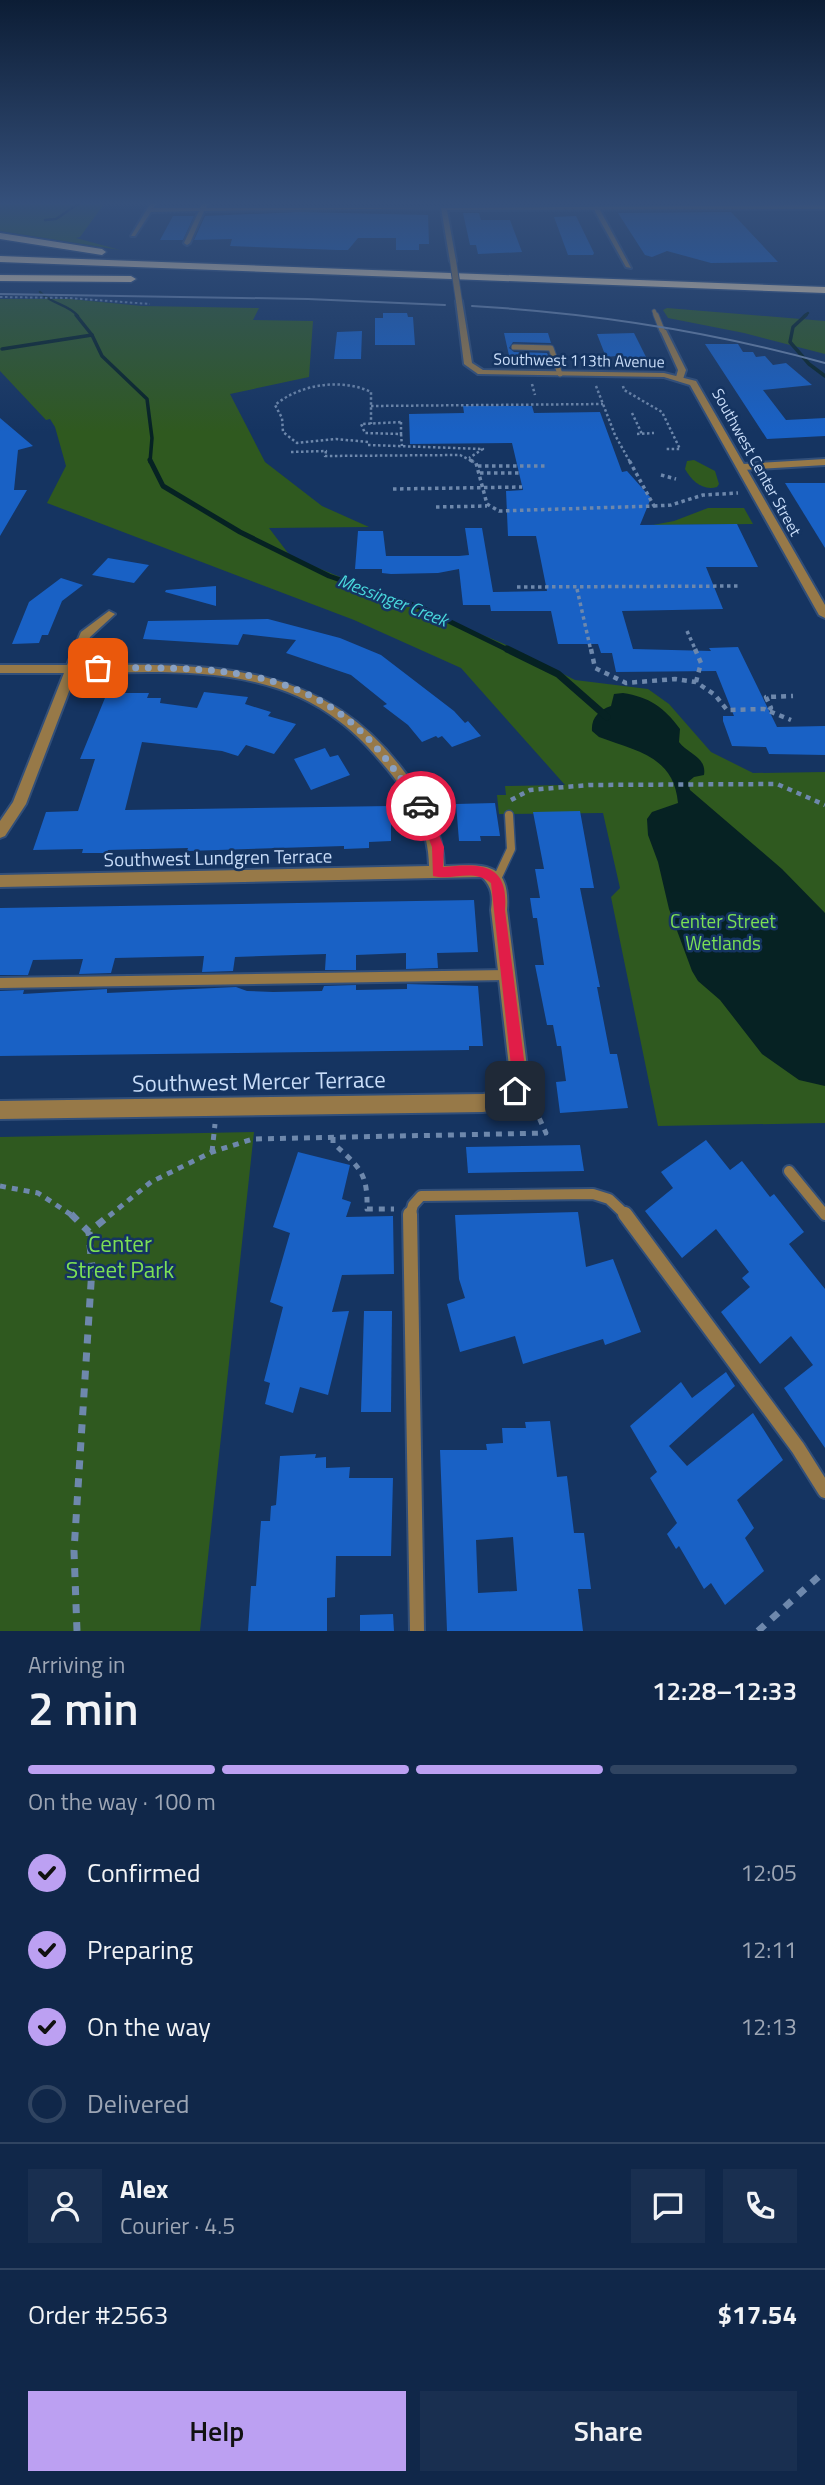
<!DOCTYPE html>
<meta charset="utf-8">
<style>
:root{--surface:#102749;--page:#192f50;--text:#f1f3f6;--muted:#9ca5b4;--line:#304461;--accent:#bca0f2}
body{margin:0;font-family:"Titillium Web",sans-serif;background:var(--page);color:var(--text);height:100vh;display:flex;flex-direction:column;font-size:26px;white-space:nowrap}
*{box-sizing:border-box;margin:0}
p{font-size:23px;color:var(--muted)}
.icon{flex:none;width:38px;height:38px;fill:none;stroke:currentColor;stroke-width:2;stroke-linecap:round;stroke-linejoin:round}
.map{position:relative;height:1631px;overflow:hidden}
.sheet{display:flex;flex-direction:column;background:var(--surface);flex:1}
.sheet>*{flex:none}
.pin{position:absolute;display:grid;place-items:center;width:60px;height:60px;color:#fff;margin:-30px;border-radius:14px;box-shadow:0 4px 10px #0006}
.courier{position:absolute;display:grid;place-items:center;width:70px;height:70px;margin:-35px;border:5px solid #e11d48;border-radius:50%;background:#fff;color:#222;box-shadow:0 2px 9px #0007}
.summary em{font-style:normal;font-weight:600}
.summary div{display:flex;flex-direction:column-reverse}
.summary{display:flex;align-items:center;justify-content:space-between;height:119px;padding:0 28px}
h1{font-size:46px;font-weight:600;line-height:52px}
.bar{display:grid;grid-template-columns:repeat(4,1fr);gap:10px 7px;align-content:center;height:84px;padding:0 28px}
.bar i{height:9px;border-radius:5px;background:var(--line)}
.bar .selected{background:var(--accent)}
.bar p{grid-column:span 4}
.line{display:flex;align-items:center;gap:18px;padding:0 28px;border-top:2px solid var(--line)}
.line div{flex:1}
.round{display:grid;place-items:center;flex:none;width:74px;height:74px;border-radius:0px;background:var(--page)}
ol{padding:0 28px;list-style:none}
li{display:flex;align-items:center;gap:21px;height:77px}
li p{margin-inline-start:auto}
li .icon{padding:7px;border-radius:50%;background:var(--accent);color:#111;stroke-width:4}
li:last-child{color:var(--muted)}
li i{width:38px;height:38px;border:4px solid var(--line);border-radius:50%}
.button{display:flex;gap:14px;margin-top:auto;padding:14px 28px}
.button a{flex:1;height:80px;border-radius:0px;background:var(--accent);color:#111;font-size:28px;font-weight:600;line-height:80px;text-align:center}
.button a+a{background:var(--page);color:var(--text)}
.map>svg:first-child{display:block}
</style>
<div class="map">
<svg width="825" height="1631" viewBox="0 0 825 1631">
<rect width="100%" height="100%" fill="#153461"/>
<g fill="#2f591f">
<polygon points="0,204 104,204 80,237 76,238 120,250 0,231"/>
<polygon points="0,299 70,299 142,306 259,308 253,320 313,321 309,377 230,394 265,462 322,506 369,527 269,528 291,557 502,643 575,680 648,689 669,704 711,752 753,773 825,772 825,1123 658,1126 611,897 620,888 603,813 499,814 497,795 506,795 505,786 565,785 461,668 354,620 47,503 66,466 55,427 50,419 46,420 0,371"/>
<polygon points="667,308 825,321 825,354 744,333 668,318 663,310"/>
<path d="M694 460 715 471 719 484 717 487C702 491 692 481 685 469L687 461Z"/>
<polygon points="708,508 744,508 753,524 653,525 674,521"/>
<polygon points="254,1132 200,1631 0,1631 0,1137"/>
</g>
<path fill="#062223" d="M623 693C649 697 664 707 680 729L679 742C688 754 707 757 704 775L694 777 688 782 690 790 782 869 825 913V1086L799 1080 762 1054 720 1000 698 981 692 971 669 909 658 862 648 835 647 819 652 812 678 803C674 756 636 751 599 737L592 731C591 718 599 710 611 706L614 694Z"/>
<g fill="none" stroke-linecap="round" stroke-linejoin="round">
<g stroke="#062223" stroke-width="2.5">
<polyline points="45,220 56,219 78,204"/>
<path d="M40 292C51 304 68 304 78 316"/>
<polyline points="804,316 808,313"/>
</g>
<g stroke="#062223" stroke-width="3.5">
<polyline points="76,315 92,335 102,356 147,399 152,438 150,462"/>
<polyline points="806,315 793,327 790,342 809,364 825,376"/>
<polyline points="2,349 92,335"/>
</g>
<polyline stroke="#062223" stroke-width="5" points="150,460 163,486 240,532 329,576 422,608 510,651"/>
<polyline stroke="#062223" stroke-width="7" points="507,649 558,674 607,717"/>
</g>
<g fill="#1961c5" fill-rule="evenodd">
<polygon points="299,212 428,215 429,244 419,244 419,250 396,250 396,238 358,238 348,250 337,250 230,246 232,239 194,240 205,216"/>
<polygon points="731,212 778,262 711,263 667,251 652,257 645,255 618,213"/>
<polygon points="463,213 479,213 481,220 510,220 522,252 478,254 476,245 470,245"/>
<polygon points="173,216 194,216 183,240 160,240"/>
<polygon points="576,216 594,253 593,255 568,255 554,217"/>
<polygon points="383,313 407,313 408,317 413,317 415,345 375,345 375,318 383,318"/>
<polygon points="362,331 361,359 334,359 337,332"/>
<polygon points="504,333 548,333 551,343 513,342 509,348 514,352 547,353 550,360 510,360"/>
<polygon points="634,333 647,359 618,360 616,356 606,357 597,334"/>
<polygon points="705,344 738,344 743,352 753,352 756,357 765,356 773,365 786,363 812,385 763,390 786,420 825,418 825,436 767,439"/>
<polygon points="463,406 532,406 534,413 600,412 622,472 627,471 651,498 640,525 737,524 758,567 706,567 723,609 622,611 633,649 711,651 709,648 738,647 777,727 825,726 825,755 769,754 766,747 732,746 723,721 723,716 734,716 716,671 616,672 612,653 601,653 598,644 558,644 551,611 491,611 490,605 463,605 459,569 438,573 391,574 382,573 382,569 355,569 358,531 383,531 386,556 459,556 469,555 465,528 482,528 493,592 547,591 536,536 508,536 506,491 523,490 512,443 410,444 409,414 464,413"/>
<polygon points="0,418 33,446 18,450 14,490 27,490 0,536"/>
<polygon points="785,483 825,483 825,548"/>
<polygon points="108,558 149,565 134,583 92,575"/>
<polygon points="61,578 83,585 62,601 48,635 42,635 39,643 12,644 29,602"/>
<polygon points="216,586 216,606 165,592 166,590"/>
<polygon points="268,619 340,638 381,655 454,711 465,723 468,721 481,736 452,747 442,736 438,738 436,736 422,742 408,725 383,706 387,704 351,675 286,653 296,640 243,634 238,645 143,639 148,621"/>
<polygon points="204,692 248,697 245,704 271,712 268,716 296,724 274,754 246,745 238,756 222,751 142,742 125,810 391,806 391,841 369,842 369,848 344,849 344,846 187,851 188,848 108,850 108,853 82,853 83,849 33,850 46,812 78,811 95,759 80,759 107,693 149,693 147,698 161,698 160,703 197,708"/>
<polygon points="325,748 330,757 338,755 350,775 311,790 294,759"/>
<polygon points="495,803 500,836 480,836 481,841 459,841 456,804"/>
<polygon points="580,811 594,888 580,888 600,987 597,987 610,1054 617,1054 628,1108 560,1113 556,1082 566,1081 561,1046 557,1046 553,1025 547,1025 535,965 544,965 537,918 533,918 530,898 540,898 535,869 544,869 533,812"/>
<polygon points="474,900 478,952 437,953 438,968 406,969 406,953 356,955 356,970 325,970 326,954 235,957 233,971 202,972 204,956 115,958 111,973 79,974 83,959 33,960 28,975 0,975 0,908"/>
<polygon points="407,984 478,986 483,1046 469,1046 469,1050 0,1056 0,991 24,990 23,994 107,989 107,993 236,987 247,991 273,992 322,991 324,986 356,985 356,990 407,989"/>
<polygon points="706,1140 730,1170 742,1161 770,1197 774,1194 804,1232 789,1244 825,1289 825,1448 784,1388 813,1365 791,1336 760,1364 721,1312 750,1287 742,1278 749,1272 716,1229 682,1258 645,1211 673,1188 661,1172"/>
<polygon points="580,1145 584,1171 468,1173 466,1147"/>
<polygon points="298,1152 350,1165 342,1199 351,1202 346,1217 393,1216 394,1274 342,1275 332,1312 349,1311 328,1395 300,1387 293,1413 265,1404 270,1383 264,1381 283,1307 270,1302 290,1233 273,1227"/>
<polygon points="578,1212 586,1267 613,1259 641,1332 605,1345 603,1339 523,1364 515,1336 460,1352 447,1304 465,1298 459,1279 455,1215"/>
<polygon points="364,1311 392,1311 391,1412 361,1412"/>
<polygon points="726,1372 735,1386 669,1446 687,1466 753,1413 783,1460 737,1500 754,1528 745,1538 764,1571 725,1605 711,1583 704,1589 679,1546 676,1549 667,1534 677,1523 650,1478 657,1472 630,1426 681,1382 692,1398"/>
<path d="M550 1421 557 1477 567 1476 574 1533H584L591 1589H578L583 1631H447L440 1450H487L486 1444 503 1443 502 1428H526L525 1422ZM513 1537 517 1591 478 1593 476 1540Z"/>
<polygon points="316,1454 315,1458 326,1457 326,1468 350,1467 349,1478 393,1478 391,1556 336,1556 335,1597 327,1598 327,1631 248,1631 251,1586 256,1586 261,1521 270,1521 271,1506 276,1505 280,1456"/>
<polygon points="393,1614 394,1631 360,1631 360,1615"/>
</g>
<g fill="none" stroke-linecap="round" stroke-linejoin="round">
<g stroke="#324f79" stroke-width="5">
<polyline id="service-far4" points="654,311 656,316"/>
</g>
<g stroke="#324f79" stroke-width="7">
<g id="service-far3">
<polyline points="656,315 662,330"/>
<polyline points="514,347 551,348 560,374"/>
</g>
</g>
<g stroke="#324f79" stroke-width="11">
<polyline id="service-far2" points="496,881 511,849 509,815"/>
</g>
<g stroke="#324f79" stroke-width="14">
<g id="service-far1">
<polyline points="0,983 506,975"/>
<polyline points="789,1171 825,1215"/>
<polyline points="410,1216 413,1205 421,1196 593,1194 609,1199 627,1216"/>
</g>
</g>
<g stroke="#324f79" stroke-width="18">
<g id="service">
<polyline points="410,1214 417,1631"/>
<polyline points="625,1214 798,1448 825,1491"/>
</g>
</g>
<g stroke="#324f79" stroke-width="4">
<g id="minor">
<polygon points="150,204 156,204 153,208 200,208 202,204 208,204 206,208 447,208 204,211 190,243 187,245 184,243 199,211 151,212 135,236 131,236"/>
<polygon points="596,206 599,208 631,268 626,267 593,208"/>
<polygon points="659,328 666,330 686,370 683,379 676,377 678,370"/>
<polygon points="825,459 825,465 743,470 738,467 743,464"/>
<path d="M109 611 115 614 90 637 79 665C207 664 322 659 406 774 426 802 443 830 444 866 481 865 511 859 507 910L528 1075 521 1097 502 1109 483 1112 0 1119V1101L483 1094 499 1091 507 1086 510 1075 491 910C493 896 492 887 482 877L0 887V875L429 866C429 829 411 798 388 770 373 752 358 735 339 721 266 663 163 672 76 673L26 804 5 836 0 838V821L13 802 64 673H0V665H67L81 632Z"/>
</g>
</g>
<g stroke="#324f79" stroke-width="4">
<g id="tertiary">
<polygon points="825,205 825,209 447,210 456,261 453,263 450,261 441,208"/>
<polygon points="459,299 462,301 472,363 483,370 664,373 696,381 825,605 825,618 819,615 690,385 664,377 478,374 464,364 456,301"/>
</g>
</g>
<g stroke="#324f79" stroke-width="3">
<g id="motorway">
<polygon points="0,233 102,249 106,252 102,255 0,239"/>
<polygon points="0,256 825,287 825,293 0,262"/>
<polygon points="0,275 131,276 136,279 131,282 0,281"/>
</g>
</g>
<polyline stroke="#6e88ac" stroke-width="2" stroke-dasharray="2.5 2.5" stroke-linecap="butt" points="0,297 69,298 150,304"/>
<g stroke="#6e88ac" stroke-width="2.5" stroke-dasharray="2.5 2.5" stroke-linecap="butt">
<polyline points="532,384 535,395"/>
<polyline points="596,386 615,435 630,462"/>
<polyline points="623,386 624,390 662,412 680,449 666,449"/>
<polyline points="371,406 603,404"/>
<polyline points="632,413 642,434"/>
<polygon points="401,422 401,434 365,433 361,424"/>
<polyline points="401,434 402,446"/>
<polyline points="637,434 654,433"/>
<path d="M368 442 336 439 297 443 283 432 282 418 275 405C300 384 342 378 371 392V424"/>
<polyline points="368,445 483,449 469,458"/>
<polyline points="291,452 326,451 325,456 460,455 474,462"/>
</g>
<g stroke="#6e88ac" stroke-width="3.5" stroke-dasharray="3.5 3.5" stroke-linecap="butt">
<polyline points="470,460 476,463 487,504 499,511 654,506 629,460"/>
<polyline points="478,466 547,466"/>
<polyline points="480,473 519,473"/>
<polyline points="661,475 676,479"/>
<polyline points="393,489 522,487"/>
<polyline points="654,506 671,505 703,495 738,493"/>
<polyline points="436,507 487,506"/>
<polyline points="517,587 741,586"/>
<polyline points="577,589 591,651"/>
<polyline points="687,631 696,651"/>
</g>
<g stroke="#6e88ac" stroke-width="4.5" stroke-dasharray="5 5" stroke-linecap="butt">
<polyline points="591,649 595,668 626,683 675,679 696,682 715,695 727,710 764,709 791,720"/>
<polyline points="695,649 701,663 696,682"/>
<polyline points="769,710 771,708 766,697 793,696"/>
<polyline points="511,800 530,790 589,785 777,784 825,805"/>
</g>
<g stroke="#6e88ac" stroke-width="5" stroke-dasharray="6 6" stroke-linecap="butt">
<path d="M333 1137V1143C359 1167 368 1172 367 1209H394"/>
<polyline points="212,1152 215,1124"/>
<polyline points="0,1186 38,1193 73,1216"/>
<polyline points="109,1216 151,1182 212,1152 253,1139 546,1133 535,1109 526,1101"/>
</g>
<g stroke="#6e88ac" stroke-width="7" stroke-dasharray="9 9" stroke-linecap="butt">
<polyline points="71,1214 89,1232 111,1214"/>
<polyline points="76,1271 92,1268"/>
<polyline points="77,1631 74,1551 92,1268 89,1232"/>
<polyline points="758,1631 825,1571"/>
</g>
<use href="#service-far4" stroke="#977948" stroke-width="3.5"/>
<use href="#service-far3" stroke="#977948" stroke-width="5"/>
<use href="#service-far2" stroke="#977948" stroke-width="8"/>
<use href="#service-far1" stroke="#977948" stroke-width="10"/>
<use href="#service" stroke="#977948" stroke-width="14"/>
<use href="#minor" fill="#977948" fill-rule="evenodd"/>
<use href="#tertiary" fill="#977948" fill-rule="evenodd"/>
<use href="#motorway" fill="#fee0b2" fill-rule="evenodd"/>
<g stroke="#6c85aa" stroke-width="2">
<polyline points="0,294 308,299 445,305"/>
<path d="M472 306C592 313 709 331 825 363"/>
</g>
<g stroke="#324f79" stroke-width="8" stroke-linecap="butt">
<polyline id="tertiary-bridge" points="453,261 459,301"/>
</g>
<use href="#tertiary-bridge" stroke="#977948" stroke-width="6"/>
</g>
<linearGradient id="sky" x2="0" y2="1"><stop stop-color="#0c1d35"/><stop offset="0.47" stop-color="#35507b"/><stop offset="1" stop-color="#35507b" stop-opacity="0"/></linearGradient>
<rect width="825" height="432" fill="url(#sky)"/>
<path fill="#e11d48" d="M421 802 427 806 444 847 443 867C481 863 509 863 505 910L526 1075 521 1097 515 1099 510 1097 508 1091 512 1075 491 883C472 868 454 881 433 876L432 847 416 806Z"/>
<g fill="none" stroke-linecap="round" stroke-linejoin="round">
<path stroke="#89a1c3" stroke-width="7" stroke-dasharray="0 12.6" d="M98 668C186 668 282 662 353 724 380 748 400 777 421 806"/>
</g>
<g text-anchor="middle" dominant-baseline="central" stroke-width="5" stroke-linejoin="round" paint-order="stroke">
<g font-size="16" fill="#c8dcf8" stroke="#153461">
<text transform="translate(579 360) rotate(1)">Southwest 113th Avenue</text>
<text transform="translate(757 462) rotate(61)">Southwest Center Street</text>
</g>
<g font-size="18" font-style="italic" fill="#49d9dd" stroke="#153461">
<text transform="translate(393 600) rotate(21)">Messinger Creek</text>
</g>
<g font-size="19" fill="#c8dcf8" stroke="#153461">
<text transform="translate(218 857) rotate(-1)">Southwest Lundgren Terrace</text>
</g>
<g font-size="19" fill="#7ce055" stroke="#153461">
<text x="723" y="920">Center Street<tspan x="723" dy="22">Wetlands</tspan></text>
</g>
<g font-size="23" fill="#c8dcf8" stroke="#153461">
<text transform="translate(259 1081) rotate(-1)">Southwest Mercer Terrace</text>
</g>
<g font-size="23" fill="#7ce055" stroke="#153461">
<text x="120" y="1243">Center<tspan x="120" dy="26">Street Park</tspan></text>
</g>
</g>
</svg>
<div class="pin" style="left:98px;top:668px;background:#ea580c"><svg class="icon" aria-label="bag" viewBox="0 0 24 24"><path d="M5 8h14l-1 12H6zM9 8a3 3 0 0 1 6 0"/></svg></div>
<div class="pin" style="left:515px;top:1091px;background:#1f2937"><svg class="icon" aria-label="home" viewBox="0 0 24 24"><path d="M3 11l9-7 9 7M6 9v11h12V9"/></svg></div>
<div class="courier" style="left:421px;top:806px"><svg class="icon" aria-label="car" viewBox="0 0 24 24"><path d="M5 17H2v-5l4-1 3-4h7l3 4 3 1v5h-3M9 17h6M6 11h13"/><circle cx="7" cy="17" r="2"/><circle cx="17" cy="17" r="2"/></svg></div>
</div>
<section class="sheet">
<div class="summary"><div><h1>2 min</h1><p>Arriving in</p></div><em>12:28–12:33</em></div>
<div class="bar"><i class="selected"></i><i class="selected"></i><i class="selected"></i><i></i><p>On the way · 100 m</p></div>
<ol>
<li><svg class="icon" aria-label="check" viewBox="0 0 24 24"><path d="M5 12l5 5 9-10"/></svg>Confirmed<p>12:05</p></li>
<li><svg class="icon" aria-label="check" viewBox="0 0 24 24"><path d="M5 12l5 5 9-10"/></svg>Preparing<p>12:11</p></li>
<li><svg class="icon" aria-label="check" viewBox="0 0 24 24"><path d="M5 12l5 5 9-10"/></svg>On the way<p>12:13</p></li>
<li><i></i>Delivered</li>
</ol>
<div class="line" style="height:126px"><a class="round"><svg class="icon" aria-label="person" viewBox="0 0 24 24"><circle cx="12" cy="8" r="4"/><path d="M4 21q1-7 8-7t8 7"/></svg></a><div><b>Alex</b><p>Courier · 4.5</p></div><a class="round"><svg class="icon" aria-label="chat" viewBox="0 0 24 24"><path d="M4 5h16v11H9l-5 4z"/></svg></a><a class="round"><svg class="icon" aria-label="phone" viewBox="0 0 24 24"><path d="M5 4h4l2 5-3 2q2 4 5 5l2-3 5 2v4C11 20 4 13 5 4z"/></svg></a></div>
<div class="line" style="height:91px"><div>Order #2563</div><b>$17.54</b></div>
<div class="button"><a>Help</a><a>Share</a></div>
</section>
